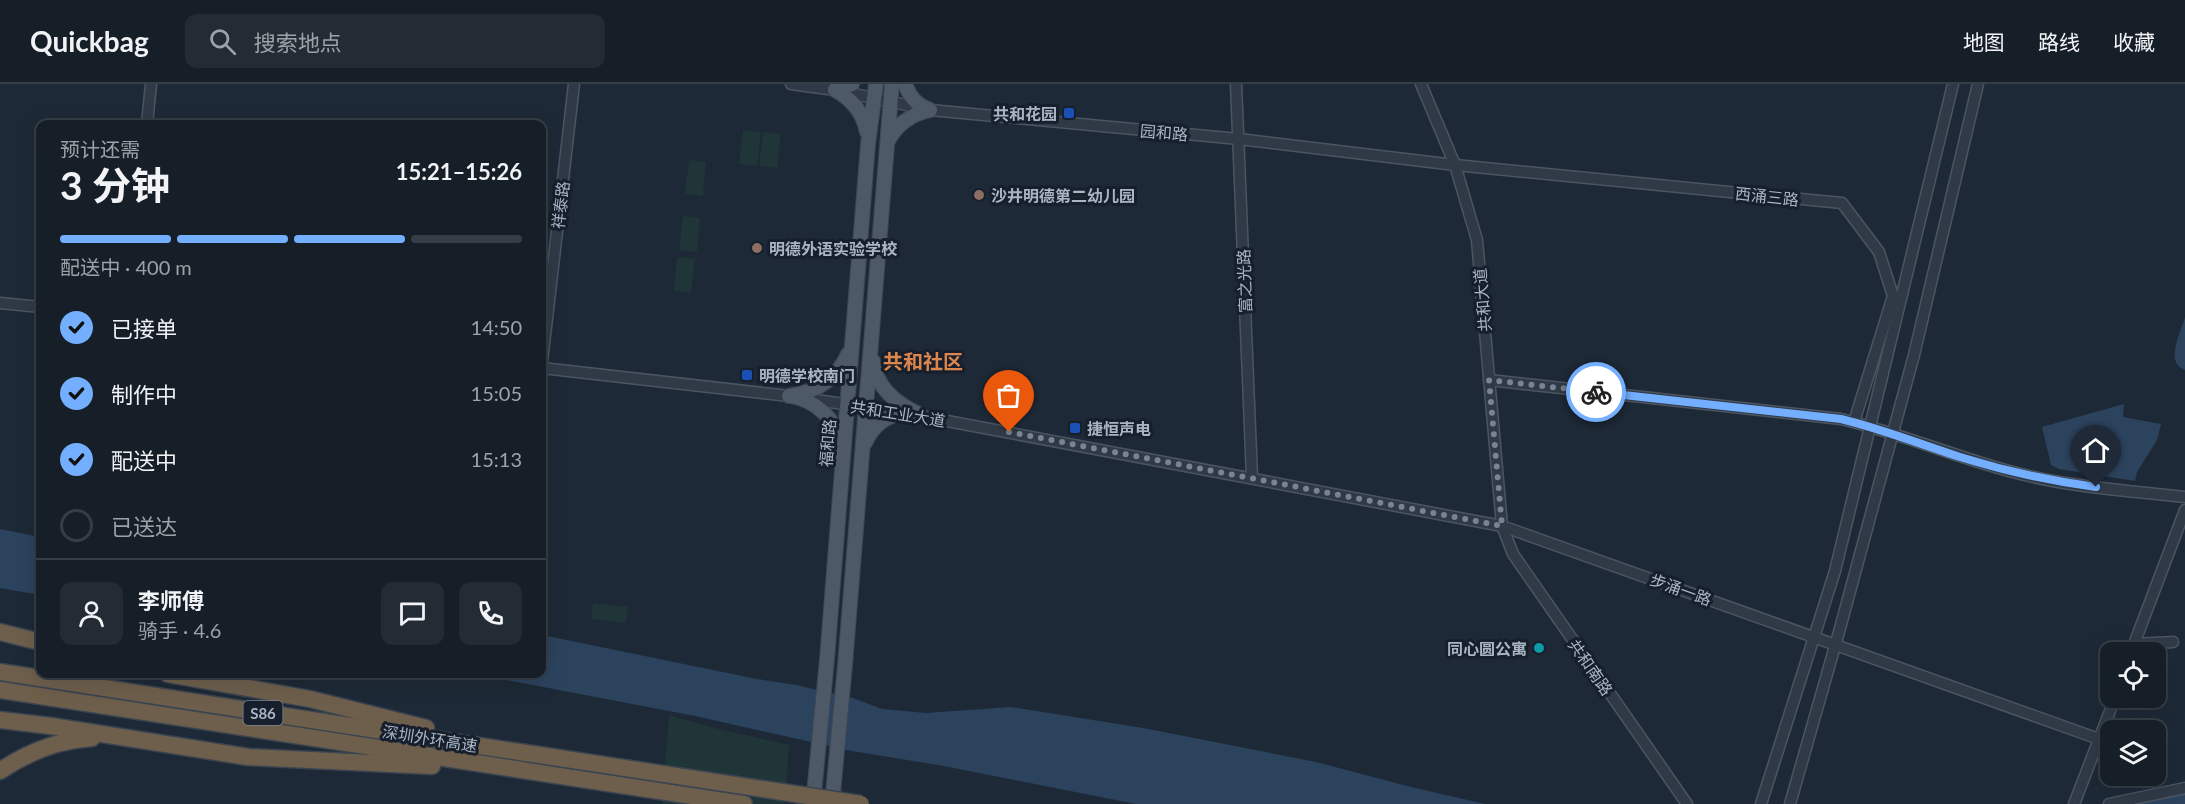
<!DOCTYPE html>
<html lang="zh">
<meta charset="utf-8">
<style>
:root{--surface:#161f28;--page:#232c34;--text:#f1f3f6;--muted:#9ea2a8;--line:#353d45;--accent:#74afff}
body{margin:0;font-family:Lato,"Noto Sans SC",sans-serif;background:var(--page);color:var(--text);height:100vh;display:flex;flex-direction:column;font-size:22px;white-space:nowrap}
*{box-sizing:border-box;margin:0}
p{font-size:20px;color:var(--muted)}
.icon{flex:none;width:33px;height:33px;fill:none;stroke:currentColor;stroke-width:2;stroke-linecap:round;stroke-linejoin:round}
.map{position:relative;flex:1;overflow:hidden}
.sheet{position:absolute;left:36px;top:36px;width:510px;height:558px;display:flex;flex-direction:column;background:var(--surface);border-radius:12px;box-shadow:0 6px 24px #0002,0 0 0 2px var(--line)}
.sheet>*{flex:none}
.fabs{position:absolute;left:2100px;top:558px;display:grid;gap:12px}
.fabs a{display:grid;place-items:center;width:66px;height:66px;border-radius:12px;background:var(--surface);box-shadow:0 6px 24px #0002,0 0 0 2px var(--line);font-size:30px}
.pin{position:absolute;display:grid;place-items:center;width:51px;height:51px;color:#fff;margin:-62px -26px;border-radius:50% 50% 50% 0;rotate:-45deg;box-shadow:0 0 6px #0007}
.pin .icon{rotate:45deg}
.courier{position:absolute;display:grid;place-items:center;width:60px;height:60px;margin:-30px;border:4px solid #74afff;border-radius:50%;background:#fff;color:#222;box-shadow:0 2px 8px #0007}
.overview em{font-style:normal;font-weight:700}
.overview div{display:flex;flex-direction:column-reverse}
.overview{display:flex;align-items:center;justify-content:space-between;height:102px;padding:0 24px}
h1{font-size:39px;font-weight:700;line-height:45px}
.bar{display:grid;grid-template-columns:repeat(4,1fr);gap:9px 6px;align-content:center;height:72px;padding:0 24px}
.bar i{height:8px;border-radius:4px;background:var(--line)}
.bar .selected{background:var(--accent)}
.bar p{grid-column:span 4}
.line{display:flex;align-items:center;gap:15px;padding:0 24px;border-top:2px solid var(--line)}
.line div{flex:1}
.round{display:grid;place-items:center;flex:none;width:63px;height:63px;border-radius:12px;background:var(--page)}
ol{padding:0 24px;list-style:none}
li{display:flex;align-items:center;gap:18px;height:66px}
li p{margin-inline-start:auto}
li .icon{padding:6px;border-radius:50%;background:var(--accent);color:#111;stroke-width:4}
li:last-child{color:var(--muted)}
li i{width:33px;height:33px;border:3px solid var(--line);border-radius:50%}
header{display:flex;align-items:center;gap:36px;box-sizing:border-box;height:84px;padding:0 30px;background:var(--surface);border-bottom:2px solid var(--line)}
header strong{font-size:28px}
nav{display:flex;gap:33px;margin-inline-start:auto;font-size:21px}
.search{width:420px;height:54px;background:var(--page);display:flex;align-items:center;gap:15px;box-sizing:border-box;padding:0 21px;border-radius:12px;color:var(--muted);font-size:22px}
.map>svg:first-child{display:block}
</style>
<header>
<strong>Quickbag</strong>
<div class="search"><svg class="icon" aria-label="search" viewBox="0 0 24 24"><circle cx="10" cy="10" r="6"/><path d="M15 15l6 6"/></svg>搜索地点</div>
<nav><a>地图</a><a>路线</a><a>收藏</a></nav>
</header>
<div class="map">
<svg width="2185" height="720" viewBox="0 0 2185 720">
<rect width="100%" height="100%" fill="#1d2936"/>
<g fill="#1f3537">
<polygon points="743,46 761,48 757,82 739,80"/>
<polygon points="763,48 781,50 777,84 759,82"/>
<polygon points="689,76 706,78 703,112 685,110"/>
<polygon points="683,132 700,134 697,168 679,166"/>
<polygon points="677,173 695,175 691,209 674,207"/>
<polygon points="593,519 628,523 626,539 591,535"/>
<polygon points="669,631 710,643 789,661 785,720 662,720"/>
</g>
<g fill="#2c435e">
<path d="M2185 233V286C2164 279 2181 248 2185 233Z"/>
<polygon points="2124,320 2123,333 2161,340 2157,356 2137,388 2135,397 2059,385 2051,381 2042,343"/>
<polygon points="0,445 40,453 40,511 0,504"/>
<polygon points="542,551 757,595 796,601 853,614 882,625 926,629 1011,623 1143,644 1316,678 1411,703 1485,720 1136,720 944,682 852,667 695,632 475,590 542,590"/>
<polygon points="2185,710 2185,720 2137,720"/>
</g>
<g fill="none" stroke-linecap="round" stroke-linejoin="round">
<g stroke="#4b5562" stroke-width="13">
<g id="minor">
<polyline points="791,0 835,6 930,26 1239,55 1455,81 1842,119 1879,168 1893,212 1854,338"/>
<polyline points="1236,0 1252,394"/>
<polyline points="1421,0 1455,81 1477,156 1502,442 1513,470 1687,720"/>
<polyline points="147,40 151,0"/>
<polyline points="0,219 40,223"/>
<polyline points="542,278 574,0"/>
<polyline points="542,284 789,312 905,329 1502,442 2099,655"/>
<path d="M1489 296 1841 335C1912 352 1980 384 2053 397 2096 405 2141 408 2185 413"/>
<polyline points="2135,560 2173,558"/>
<polyline points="2131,568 2185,426"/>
<polyline points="1761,720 1835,487 1953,0"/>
<polyline points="1790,720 1839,548 1914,271 1978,0"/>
<polyline points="2074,720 2115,614"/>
<polyline points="2109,720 2185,704"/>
</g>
</g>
<g stroke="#3c4653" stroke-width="16">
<g id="major">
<path d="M905 0C910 14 917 21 930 26"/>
<path d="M835 6C852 15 863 29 867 48"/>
<polyline points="835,6 852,0"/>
<path d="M888 57C897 40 912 30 930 26"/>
<path d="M873 277C876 304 898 321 921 331"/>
<path d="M789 312C816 308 837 295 848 270"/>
<path d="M791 312C817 317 835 335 842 360"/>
<path d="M865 359C873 341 886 331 905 329"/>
<polyline points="813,720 827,575 868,60 876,0"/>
<polyline points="832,720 845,581 892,0"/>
</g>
</g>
<g stroke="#3b4551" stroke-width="19">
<g id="highway">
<polyline points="0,548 40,558"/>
<polyline points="0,588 526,669"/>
<polyline points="168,590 310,615 426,644"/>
<polyline points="0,606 744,720"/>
<polyline points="0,636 51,642 248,673 432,682"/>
<path d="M0 687C28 668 59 656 92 654"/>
</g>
</g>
<use href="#minor" stroke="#303a47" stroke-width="10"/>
<use href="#major" stroke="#4d5967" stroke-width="14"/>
<use href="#highway" stroke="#6e5f4c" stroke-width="16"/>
<g stroke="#3b4551" stroke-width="19" stroke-linecap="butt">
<polyline id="highway-bridge" points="526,669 861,720"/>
</g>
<use href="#highway-bridge" stroke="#6e5f4c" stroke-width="16"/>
</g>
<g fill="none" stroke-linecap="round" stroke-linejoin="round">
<polyline stroke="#788493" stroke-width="6" stroke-dasharray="0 10.8" points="1009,348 1502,442 1489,296 1596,308"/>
<path stroke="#74afff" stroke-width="8" d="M1596 308 1841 335C1882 345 1920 360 1960 373 2005 387 2050 397 2096 403"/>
</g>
<g fill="#1a4fb4" stroke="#161f2b" stroke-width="2">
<rect x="1063" y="23" width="12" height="12" rx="3"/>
<rect x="741" y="285" width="12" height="12" rx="3"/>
<rect x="1069" y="338" width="12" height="12" rx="3"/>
</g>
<g fill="#8d6e63" stroke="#161f2b" stroke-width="2">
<circle cx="979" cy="111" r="6"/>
<circle cx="757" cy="164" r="6"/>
</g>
<circle fill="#0f9aa8" stroke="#161f2b" stroke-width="2" cx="1539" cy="564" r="6"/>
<g text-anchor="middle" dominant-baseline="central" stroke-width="6" stroke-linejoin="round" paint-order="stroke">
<rect fill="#161f2b" stroke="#7d8897" stroke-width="1.5" x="243.5" y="617" width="39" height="24" rx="4.5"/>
<g font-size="15" font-weight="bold" fill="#a9b5c5">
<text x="263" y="629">S86</text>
</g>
<g font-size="16" font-weight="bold" fill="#a9b5c5" stroke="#161f2b" text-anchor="start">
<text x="1057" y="29" text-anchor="end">共和花园</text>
<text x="991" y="111">沙井明德第二幼儿园</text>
<text x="769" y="164">明德外语实验学校</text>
<text x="759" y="291">明德学校南门</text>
<text x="1087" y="344">捷恒声电</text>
<text x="1527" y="564" text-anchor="end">同心圆公寓</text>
</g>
<g font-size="16" fill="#a9b5c5" stroke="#161f2b">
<text transform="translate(1164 48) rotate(5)">园和路</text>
<text transform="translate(1767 112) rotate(6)">西涌三路</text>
<text transform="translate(560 121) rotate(-83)">祥泰路</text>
<text transform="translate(1244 197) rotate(-92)">富之光路</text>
<text transform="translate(1482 216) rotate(-95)">共和大道</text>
<text transform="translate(898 329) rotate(9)">共和工业大道</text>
<text transform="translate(827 359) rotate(-85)">福和路</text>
<text transform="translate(1681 505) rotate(20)">步涌一路</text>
<text transform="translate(1591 583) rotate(55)">共和南路</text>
<text transform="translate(430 654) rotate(9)">深圳外环高速</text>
</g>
<g font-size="20" font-weight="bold" fill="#dc864d" stroke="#161f2b">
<text x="923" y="277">共和社区</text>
</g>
</g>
</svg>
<div class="fabs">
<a><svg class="icon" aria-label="locate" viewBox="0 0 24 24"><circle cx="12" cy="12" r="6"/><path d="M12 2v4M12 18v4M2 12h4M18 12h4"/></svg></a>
<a><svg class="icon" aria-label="layers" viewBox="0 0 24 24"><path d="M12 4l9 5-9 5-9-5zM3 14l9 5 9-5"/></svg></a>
</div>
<div class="pin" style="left:1009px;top:348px;background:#ea580c"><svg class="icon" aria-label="bag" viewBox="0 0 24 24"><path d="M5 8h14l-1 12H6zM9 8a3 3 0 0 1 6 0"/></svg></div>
<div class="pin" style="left:2096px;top:403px;background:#1f2937"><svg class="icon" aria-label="home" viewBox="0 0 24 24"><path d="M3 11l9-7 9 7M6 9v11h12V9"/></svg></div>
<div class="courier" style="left:1596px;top:308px"><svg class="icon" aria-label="bike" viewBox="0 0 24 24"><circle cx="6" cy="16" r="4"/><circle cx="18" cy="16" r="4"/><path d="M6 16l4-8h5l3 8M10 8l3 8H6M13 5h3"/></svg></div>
<section class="sheet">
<div class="overview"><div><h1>3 分钟</h1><p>预计还需</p></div><em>15:21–15:26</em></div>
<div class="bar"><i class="selected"></i><i class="selected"></i><i class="selected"></i><i></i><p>配送中 · 400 m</p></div>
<ol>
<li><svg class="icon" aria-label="check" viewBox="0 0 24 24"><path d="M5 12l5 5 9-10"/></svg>已接单<p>14:50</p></li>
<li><svg class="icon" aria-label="check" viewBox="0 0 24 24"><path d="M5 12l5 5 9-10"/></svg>制作中<p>15:05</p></li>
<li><svg class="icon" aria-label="check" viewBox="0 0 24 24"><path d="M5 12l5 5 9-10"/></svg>配送中<p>15:13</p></li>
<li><i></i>已送达</li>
</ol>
<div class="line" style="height:108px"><a class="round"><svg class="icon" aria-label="person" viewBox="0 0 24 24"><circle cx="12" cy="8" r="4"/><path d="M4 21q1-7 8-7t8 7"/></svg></a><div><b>李师傅</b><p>骑手 · 4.6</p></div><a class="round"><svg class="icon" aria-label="chat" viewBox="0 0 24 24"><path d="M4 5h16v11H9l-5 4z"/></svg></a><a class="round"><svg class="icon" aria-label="phone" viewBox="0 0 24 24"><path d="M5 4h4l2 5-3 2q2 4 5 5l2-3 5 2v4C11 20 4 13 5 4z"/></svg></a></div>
</section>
</div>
